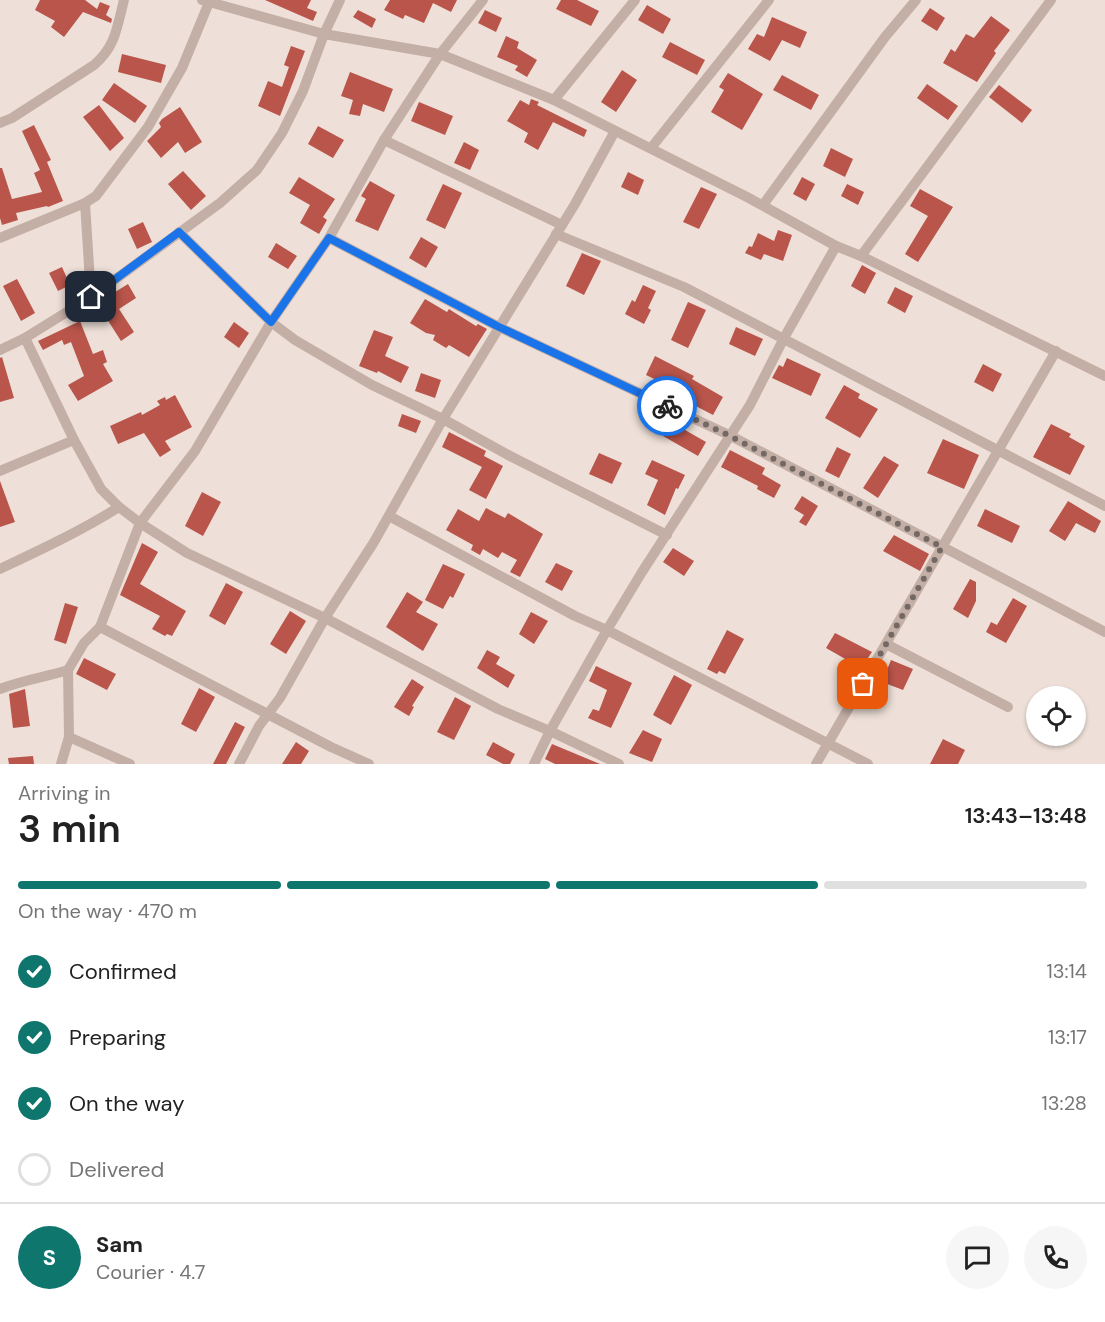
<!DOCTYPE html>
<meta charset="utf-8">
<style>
:root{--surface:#fff;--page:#f6f6f6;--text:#222;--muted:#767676;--line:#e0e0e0;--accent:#0f766e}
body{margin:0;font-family:"DM Sans",sans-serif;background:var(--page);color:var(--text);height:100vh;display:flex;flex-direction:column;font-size:22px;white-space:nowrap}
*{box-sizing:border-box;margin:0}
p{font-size:20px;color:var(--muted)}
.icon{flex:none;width:33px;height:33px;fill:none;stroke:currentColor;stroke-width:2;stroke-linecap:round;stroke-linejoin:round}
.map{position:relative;height:764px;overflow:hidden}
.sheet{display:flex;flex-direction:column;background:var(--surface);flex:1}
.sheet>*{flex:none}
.buttons{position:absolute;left:1026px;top:686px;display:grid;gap:12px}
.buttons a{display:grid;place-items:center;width:60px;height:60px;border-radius:50%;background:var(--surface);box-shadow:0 2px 4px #0004;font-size:30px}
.pin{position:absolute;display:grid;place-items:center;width:51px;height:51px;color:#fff;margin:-26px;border-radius:12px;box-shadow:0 3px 9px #0006}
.courier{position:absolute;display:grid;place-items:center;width:60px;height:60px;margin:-30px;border:4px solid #1a73e8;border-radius:50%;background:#fff;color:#222;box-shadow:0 2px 8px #0007}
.headline em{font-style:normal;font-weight:600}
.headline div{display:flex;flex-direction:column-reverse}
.headline{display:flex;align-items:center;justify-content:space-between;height:102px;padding:0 18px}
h1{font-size:39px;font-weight:600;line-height:45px}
.bar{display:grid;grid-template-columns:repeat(4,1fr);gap:9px 6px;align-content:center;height:72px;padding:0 18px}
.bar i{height:8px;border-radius:4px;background:var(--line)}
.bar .current{background:var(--accent)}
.bar p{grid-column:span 4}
.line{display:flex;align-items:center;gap:15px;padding:0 18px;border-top:2px solid var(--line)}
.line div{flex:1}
.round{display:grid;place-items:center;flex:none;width:63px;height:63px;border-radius:32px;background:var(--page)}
ol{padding:0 18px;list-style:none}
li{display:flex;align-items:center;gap:18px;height:66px}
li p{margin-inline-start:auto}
li .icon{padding:6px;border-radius:50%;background:var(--accent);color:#fff;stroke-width:4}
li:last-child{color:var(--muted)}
li i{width:33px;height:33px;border:3px solid var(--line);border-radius:50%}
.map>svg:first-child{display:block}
</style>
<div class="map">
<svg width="1105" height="764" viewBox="0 0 1105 764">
<rect width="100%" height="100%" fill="#eee0d8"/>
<g fill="#b9554b">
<polygon points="40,0 85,0 97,9 100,2 110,6 106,15 112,19 111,23 83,12 64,37 51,27 55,21 35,10"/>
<polygon points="265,0 311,0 307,8 317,12 313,21"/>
<polygon points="390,0 457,0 451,12 433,3 424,23 405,15 403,19 384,10"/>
<polygon points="561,0 577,0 599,11 591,26 556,9"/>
<polygon points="647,5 671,19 663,34 638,20"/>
<polygon points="930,8 945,18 937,31 921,21"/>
<polygon points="358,10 376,19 372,28 353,17"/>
<polygon points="485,10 502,18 496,32 478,23"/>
<polygon points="991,16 1010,30 994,51 996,53 977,82 943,63 951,49 955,52 966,34 974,38"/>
<polygon points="772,17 807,32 800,48 782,40 770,61 748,49 757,34 764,37"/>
<polygon points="506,36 519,42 517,48 537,60 527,77 515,70 518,66 497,57"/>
<polygon points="670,42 705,60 697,75 662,57"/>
<polygon points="291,46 305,51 280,116 258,106 268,81 282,87 289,67 284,65"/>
<polygon points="122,54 166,65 161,83 118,72"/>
<polygon points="622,70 637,80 616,112 601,102"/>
<polygon points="350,72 393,89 384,112 363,104 360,116 349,114 353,100 341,96"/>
<polygon points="728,73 763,94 742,130 711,112 724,90 719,87"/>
<polygon points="782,75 819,95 811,110 773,90"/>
<polygon points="114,83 147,106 135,123 102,100"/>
<polygon points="927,84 958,106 948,120 917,98"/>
<polygon points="999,85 1032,110 1022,123 989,97"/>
<polygon points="531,99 539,102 537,105 587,130 584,137 553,122 538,150 524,142 528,133 507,121 520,100 529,105"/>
<polygon points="419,102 453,116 445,135 411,121"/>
<polygon points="99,105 124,138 110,151 83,117"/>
<polygon points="180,107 202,142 185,153 178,142 161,158 147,141 161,127 159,123 162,119"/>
<polygon points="34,125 51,160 47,162 63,201 48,207 47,206 16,213 18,220 2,225 0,218 0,168 2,168 12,199 42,192 34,173 40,170 22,131"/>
<polygon points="318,126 344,140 333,158 308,144"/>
<polygon points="464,142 479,150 470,170 454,163"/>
<polygon points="831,148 853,159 845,177 823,166"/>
<polygon points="183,171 206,196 191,210 168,184"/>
<polygon points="628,172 644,180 638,195 621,187"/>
<polygon points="299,177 335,199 323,217 327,220 319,234 300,223 310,205 289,193"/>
<polygon points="802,177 815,184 806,201 793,194"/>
<polygon points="370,181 395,195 378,231 355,221 366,199 361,196"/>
<polygon points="443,184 462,193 445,229 426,220"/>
<polygon points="847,184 864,192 858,205 841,196"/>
<polygon points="701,187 717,194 699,229 683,222"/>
<polygon points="920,189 953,207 918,262 905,254 928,216 910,206"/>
<polygon points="143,222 152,242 137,249 128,229"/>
<polygon points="778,230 792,235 783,261 764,254 761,260 745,253 749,246 752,247 758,233 774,241"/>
<polygon points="421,237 438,247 426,268 409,258"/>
<polygon points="276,243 297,256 288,269 268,257"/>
<polygon points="582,253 601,261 584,295 566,286"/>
<polygon points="862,265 876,273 865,294 851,286"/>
<polygon points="62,267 70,285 58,291 49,273"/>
<polygon points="17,279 35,313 21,321 3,286"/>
<polygon points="128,284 136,298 119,309 134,332 121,341 100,308 115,299 112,294"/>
<polygon points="643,285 656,291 648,308 651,310 644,324 625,314 632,300 635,302"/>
<polygon points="895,287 913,296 905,313 887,303"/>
<polygon points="425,299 447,312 449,309 452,311 476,326 478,324 487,329 469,357 449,345 446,348 433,340 435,335 426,333 410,323"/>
<polygon points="688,302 706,310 688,348 671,340"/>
<polygon points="80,321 93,354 103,350 107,362 103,364 113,381 78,401 68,385 84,376 71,342 64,345 62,340 43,350 38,341"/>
<polygon points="234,322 249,333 239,348 224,337"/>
<polygon points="736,327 763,339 755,356 729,344"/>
<polygon points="374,330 393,337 385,356 409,367 401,383 378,371 377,373 359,366"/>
<polygon points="655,356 694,376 692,379 723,397 713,415 665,390 667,385 646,375"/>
<polygon points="2,357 14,398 0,402 0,358"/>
<polygon points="787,358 821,374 811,396 772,378 779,365 783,367"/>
<polygon points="983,364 1002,374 993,392 974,382"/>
<polygon points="421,373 441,380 435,398 415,391"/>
<polygon points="844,385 860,394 858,398 878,409 860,438 825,418"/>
<polygon points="175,395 192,427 165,441 171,450 160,457 144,433 118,444 110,426 141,412 142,415 160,405 157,401 165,397 166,400"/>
<polygon points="402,414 421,421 416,433 398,426"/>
<polygon points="671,422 706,442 698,456 663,436"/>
<polygon points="1051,424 1071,434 1069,437 1085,446 1070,475 1033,457"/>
<polygon points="449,432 486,451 484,456 503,466 486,499 469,490 482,467 442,447"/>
<polygon points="943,439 979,455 964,489 927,473"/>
<polygon points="837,447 851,454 839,478 825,471"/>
<polygon points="730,450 765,468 762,474 781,485 774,498 757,489 758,486 721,467"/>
<polygon points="599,453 622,463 612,484 589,474"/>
<polygon points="884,456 899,465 878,498 863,488"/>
<polygon points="652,460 685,475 678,489 676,488 665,515 647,505 658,480 645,474"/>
<polygon points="0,481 15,522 0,527"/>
<polygon points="202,492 221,502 203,536 185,526"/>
<polygon points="802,496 818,506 806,526 799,522 804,515 794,509"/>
<polygon points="1068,501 1101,521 1095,533 1076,523 1065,541 1049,531"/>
<polygon points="486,508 505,518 508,513 543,534 520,577 510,572 517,560 502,552 498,558 483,549 480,555 471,550 473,545 446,530 458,509 479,521"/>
<polygon points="985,509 1020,526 1012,543 977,526"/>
<polygon points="894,535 929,554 920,571 883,551"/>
<polygon points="142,543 158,552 140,584 186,611 172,636 167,634 165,636 152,629 160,616 120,595"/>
<polygon points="673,548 694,561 684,576 663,562"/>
<polygon points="556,563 573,571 562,591 545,582"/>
<polygon points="443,564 465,574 453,598 450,596 443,609 425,600"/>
<polygon points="970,579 976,582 976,601 968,618 953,609"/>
<polygon points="226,583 243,592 225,625 209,616"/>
<polygon points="407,592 423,602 416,612 438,624 423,651 386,627"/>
<polygon points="1013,598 1027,606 1006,643 986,632 991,622 997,625"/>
<polygon points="65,603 78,607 66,644 54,640"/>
<polygon points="290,611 306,621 286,654 270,644"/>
<polygon points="531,612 548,621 534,644 519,634"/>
<polygon points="727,630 744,639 725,674 719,671 717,674 707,669"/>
<polygon points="835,633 872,652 861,668 826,648"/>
<polygon points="487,650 500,657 496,664 515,675 508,688 477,668"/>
<polygon points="84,658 116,674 107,690 76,674"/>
<polygon points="891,660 913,669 903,690 882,682"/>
<polygon points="596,666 632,683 611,728 588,718 593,709 599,711 607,690 589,681"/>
<polygon points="674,675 692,685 671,725 653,715"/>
<polygon points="412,679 424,687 412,706 414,707 409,716 394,707"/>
<polygon points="199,688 215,697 196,732 181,724"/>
<polygon points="25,689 30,726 13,728 9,694"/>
<polygon points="455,697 471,706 454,740 437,732"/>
<polygon points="235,722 245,727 226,764 213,764"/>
<polygon points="643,730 662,739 652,762 629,753"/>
<polygon points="943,739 965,750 958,764 930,764"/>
<polygon points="296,742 309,751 301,764 282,764"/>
<polygon points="493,742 515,754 510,764 503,764 486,755"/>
<polygon points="552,744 600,764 555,764 545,759"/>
<polygon points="33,756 34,764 9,764 8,758"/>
</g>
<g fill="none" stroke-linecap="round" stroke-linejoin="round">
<g stroke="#c4afa6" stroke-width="10">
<polyline points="202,0 324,34 440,54 554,100 747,197 836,246 861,256 1105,376"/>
<polyline points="483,0 440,54 384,140 329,238 271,322 295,340 372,385 443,419 512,457 667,535"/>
<polyline points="554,100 635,0"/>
<path d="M0 123 12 118 94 65C116 46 117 27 124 0"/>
<polyline points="384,140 562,225"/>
<polyline points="651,148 769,0"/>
<polyline points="85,203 91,297"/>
<polyline points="763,205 885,37 916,0"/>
<polyline points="556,234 684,287 1105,506"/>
<polyline points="0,238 85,203 96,196 148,127 182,68 210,0"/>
<polyline points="329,238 499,327 731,436 1105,632"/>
<polyline points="861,256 1051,0"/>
<polyline points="25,338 74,440 101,489 119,507 140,523 187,553 325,618 498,709 550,731 534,764"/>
<polyline points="0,350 25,338 91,297 220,203 257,170 282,133 303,91 324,34 340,0"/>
<polyline points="0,471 74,440"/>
<polyline points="389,516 575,616 607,630 868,764"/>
<path d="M0 569C40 550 81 531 119 507"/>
<polyline points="100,627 331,747 369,764"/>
<polyline points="886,644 1008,707"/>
<path d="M0 689C22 680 46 677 68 670"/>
<polyline points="69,737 130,764"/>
<polyline points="61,764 69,737 68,670 84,643 100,627 140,523 195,451 271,322 179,232"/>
<polyline points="239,764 259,726 280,698 325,618 374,542 443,419 575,204 615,131"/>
<polyline points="619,764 550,731 607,630 642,572 750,405 784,338 836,246"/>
<polyline points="816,764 1056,351"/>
</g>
</g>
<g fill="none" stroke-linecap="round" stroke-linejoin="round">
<polyline stroke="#736864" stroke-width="6" stroke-dasharray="0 10.8" points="667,406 730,436 942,547 863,684"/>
<polyline stroke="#1a73e8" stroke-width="8" points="91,297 179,232 271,322 329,238 499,327 667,406"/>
</g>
</svg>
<div class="buttons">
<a><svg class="icon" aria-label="locate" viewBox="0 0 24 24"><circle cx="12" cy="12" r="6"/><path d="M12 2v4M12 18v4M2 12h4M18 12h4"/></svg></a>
</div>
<div class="pin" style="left:863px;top:684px;background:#ea580c"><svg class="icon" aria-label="bag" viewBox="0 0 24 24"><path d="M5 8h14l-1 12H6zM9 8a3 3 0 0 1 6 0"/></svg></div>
<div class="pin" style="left:91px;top:297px;background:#1f2937"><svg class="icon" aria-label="home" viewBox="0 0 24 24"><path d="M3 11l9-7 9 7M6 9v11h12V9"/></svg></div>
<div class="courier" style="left:667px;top:406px"><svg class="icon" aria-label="bike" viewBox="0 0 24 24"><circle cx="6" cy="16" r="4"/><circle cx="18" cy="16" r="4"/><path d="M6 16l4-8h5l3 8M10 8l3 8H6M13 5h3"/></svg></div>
</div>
<section class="sheet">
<div class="headline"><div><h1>3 min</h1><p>Arriving in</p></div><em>13:43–13:48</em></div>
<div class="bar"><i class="current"></i><i class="current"></i><i class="current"></i><i></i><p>On the way · 470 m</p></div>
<ol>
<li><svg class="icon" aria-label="check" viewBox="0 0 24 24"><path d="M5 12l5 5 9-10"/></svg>Confirmed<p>13:14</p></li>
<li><svg class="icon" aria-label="check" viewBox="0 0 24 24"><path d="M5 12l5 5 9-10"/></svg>Preparing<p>13:17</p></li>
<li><svg class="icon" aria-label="check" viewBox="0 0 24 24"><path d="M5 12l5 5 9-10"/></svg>On the way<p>13:28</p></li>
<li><i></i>Delivered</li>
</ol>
<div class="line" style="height:108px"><b class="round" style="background:var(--accent);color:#fff">S</b><div><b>Sam</b><p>Courier · 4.7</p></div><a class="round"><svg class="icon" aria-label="chat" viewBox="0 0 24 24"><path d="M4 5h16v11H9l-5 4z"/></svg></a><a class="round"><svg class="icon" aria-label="phone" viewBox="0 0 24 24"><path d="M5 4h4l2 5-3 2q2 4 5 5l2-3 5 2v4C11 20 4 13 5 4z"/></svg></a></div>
</section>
